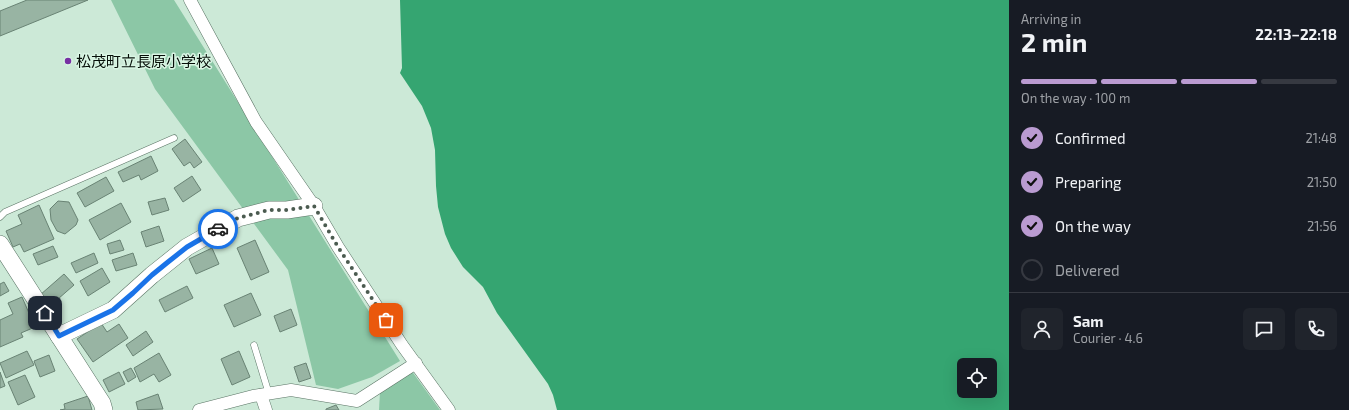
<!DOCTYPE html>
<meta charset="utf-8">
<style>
:root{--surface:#171b24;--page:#20242c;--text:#f1f3f6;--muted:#9ea1a6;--line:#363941;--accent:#ba9bd1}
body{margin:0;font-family:"Exo 2","Noto Sans JP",sans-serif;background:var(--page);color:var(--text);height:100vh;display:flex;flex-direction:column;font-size:15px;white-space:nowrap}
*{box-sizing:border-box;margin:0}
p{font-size:13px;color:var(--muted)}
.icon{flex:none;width:22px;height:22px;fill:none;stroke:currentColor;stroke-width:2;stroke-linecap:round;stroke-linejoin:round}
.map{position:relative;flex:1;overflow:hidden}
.panel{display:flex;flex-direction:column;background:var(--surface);width:340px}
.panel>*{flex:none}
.fabs{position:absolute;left:957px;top:358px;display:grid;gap:8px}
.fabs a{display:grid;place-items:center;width:40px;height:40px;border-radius:6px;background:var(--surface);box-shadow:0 4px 16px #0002;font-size:20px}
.pin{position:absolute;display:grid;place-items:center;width:34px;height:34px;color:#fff;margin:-17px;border-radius:8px;box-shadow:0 2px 6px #0006}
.courier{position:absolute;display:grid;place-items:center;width:40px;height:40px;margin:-20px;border:3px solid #1a73e8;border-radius:50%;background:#fff;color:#222;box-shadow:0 1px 5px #0007}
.summary em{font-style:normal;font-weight:700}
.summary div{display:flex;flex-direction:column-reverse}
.summary{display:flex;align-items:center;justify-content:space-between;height:68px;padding:0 12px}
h1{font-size:26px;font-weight:700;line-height:30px}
.bar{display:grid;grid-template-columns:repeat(4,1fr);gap:6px 4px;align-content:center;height:48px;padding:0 12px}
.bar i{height:5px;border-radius:3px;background:var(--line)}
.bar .current{background:var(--accent)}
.bar p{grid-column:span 4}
.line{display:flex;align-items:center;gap:10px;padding:0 12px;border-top:1px solid var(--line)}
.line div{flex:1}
.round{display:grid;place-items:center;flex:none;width:42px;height:42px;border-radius:6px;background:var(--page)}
ol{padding:0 12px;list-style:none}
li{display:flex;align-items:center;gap:12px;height:44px}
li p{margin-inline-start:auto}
li .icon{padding:4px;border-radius:50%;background:var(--accent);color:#111;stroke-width:4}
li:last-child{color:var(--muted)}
li i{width:22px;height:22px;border:2px solid var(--line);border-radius:50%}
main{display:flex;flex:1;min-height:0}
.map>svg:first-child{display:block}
</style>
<main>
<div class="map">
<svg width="1009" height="410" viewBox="0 0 1009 410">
<rect width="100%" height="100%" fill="#cce9d7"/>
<g fill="#8cc7a6">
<polygon points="111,0 174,0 400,361 372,377 338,389 316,385 288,270 155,89"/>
<polygon points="411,370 440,410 379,410 380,392"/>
</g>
<path fill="#35a571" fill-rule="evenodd" d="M400 0H1009V410H557L553 395 548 384 497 313 483 287 463 267 451 248 445 234 438 207 436 186 435 150 431 128 422 106 400 73 402 68ZM964 365H990V391H964Z"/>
<g fill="#98b4a3" stroke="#698374">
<polygon points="27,0 88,0 0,36 0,11"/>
<polygon points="185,139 202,162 194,168 190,162 184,166 172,149"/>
<polygon points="151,156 158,171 141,180 139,175 123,182 118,172"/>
<polygon points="192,176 201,190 183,202 174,188"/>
<polygon points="106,177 114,191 85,207 77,193"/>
<polygon points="165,198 169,210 152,215 148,202"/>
<polygon points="58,201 69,202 78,220 76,225 65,234 57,231 51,220 50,209"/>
<polygon points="121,203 131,222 100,240 89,220"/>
<polygon points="39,205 54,239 24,252 20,244 13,247 6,231 22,224 18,215"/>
<polygon points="159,226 164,241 146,247 141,232"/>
<polygon points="120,240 124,250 110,254 107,244"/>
<polygon points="255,240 269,272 251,280 237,248"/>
<polygon points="53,246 58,257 38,265 33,254"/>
<polygon points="212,248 219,264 196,274 189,259"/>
<polygon points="94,253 98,263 76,273 71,263"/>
<polygon points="133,253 137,265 116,271 112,260"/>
<polygon points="102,268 110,282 88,296 80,281"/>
<polygon points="64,274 74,285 50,306 40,295"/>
<polygon points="4,282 9,291 0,296 0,284"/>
<polygon points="187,286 193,298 165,312 159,300"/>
<polygon points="251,293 261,315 234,327 224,305"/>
<polygon points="22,297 35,327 21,333 23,337 0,347 0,320 13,314 8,303"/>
<polygon points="291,309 297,325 280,332 274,316"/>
<polygon points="101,323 107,332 119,324 128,338 93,362 77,339"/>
<polygon points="146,331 153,342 133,356 126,345"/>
<polygon points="27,351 34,365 6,378 0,363"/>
<polygon points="239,351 250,377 232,385 221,359"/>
<polygon points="159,353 171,375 159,382 154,374 140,382 134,368"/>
<polygon points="49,355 55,371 40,377 34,361"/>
<polygon points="306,363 311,378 299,382 294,367"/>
<polygon points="131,368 136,377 128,382 123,372"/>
<polygon points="0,372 5,386 0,388"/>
<polygon points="119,372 125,384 109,392 103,380"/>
<polygon points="25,375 35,397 18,405 8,382"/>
<polygon points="158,394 163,409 138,410 136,402"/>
<polygon points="88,396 92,410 60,410 65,409 64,404"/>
<polygon points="336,405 339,410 326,410 326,409"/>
</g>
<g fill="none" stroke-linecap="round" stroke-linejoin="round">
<g stroke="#5a7465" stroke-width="7">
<g id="lane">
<polyline points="0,217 5,212 174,138"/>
<polyline points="254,345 269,394"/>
</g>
</g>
<g stroke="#5a7465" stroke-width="13">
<g id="street">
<polyline points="190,0 256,122 314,206 338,247 402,345 449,410"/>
<polyline points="261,395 266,410"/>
<polyline points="199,410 253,396 291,390 357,401 416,363"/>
</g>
</g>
<g stroke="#5a7465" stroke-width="18">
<g id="secondary">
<polyline points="0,244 102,403 104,410"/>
<polyline points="59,336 113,310 152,275 187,247 238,218 269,210 287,210 314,206"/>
</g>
</g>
<use href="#lane" stroke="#fff" stroke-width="6"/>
<use href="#street" stroke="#fff" stroke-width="12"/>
<use href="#secondary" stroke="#fff" stroke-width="17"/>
</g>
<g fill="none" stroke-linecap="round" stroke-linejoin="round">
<polyline stroke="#4b5b50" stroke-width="4" stroke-dasharray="0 7.2" points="218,229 238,218 269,210 287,210 314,206 338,247 386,320"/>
<polyline stroke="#1a73e8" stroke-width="5" points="45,313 59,336 113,310 133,293 152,275 168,262 187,247 218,229"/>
</g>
<circle fill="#7730a3" stroke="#d9f6e4" stroke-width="1.5" cx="68" cy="61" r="4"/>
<g text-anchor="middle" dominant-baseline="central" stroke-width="3" stroke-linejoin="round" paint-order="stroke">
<g font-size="15" fill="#050e08" stroke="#d9f6e4" text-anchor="start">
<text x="76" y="61">松茂町立長原小学校</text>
</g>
</g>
</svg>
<div class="fabs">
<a><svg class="icon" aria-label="locate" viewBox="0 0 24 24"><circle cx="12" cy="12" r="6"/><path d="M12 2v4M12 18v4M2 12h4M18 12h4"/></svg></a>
</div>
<div class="pin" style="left:386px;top:320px;background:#ea580c"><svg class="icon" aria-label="bag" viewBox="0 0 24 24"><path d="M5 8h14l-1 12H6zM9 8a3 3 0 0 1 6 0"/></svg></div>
<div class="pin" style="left:45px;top:313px;background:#1f2937"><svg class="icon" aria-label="home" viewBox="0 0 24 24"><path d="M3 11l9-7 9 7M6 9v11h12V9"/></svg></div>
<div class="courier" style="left:218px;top:229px"><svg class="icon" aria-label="car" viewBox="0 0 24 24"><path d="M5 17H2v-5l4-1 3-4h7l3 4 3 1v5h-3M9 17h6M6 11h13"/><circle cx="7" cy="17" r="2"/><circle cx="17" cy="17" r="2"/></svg></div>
</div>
<section class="panel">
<div class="summary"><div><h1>2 min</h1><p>Arriving in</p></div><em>22:13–22:18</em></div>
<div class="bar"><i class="current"></i><i class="current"></i><i class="current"></i><i></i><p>On the way · 100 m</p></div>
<ol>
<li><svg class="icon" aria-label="check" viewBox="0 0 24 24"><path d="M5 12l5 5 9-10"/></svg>Confirmed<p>21:48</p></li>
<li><svg class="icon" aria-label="check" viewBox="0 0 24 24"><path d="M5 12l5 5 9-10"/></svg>Preparing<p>21:50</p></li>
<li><svg class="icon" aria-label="check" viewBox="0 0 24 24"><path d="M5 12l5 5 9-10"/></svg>On the way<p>21:56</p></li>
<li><i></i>Delivered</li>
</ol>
<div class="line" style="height:72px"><a class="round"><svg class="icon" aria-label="person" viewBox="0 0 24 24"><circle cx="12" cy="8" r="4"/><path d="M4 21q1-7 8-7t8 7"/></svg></a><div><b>Sam</b><p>Courier · 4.6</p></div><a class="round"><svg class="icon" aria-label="chat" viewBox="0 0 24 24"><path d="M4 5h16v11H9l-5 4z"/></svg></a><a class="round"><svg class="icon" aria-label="phone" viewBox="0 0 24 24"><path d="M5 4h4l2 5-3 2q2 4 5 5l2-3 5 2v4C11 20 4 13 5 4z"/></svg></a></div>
</section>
</main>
